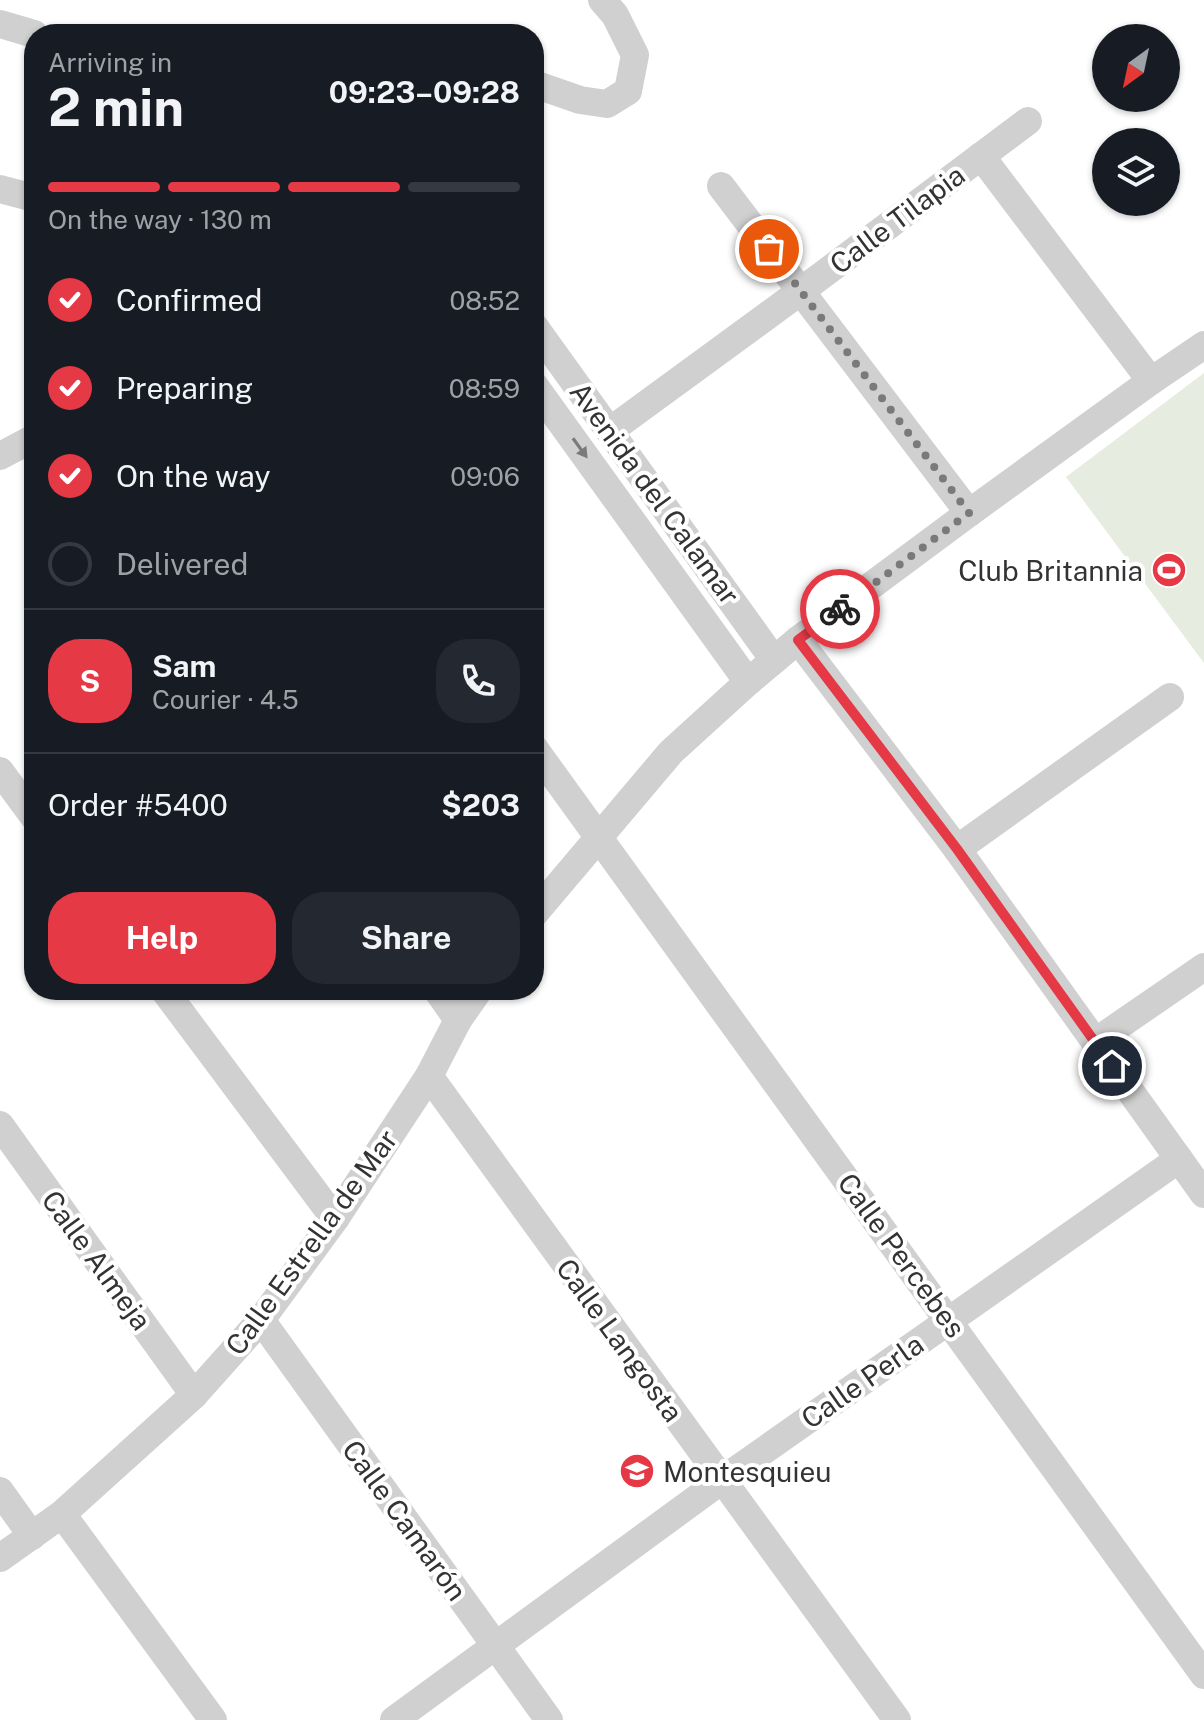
<!DOCTYPE html>
<meta charset="utf-8">
<style>
:root{--surface:#171b24;--page:#242831;--text:#f1f3f6;--muted:#9ea1a6;--line:#363941;--accent:#e63946}
body{margin:0;font-family:"Public Sans",sans-serif;background:var(--page);color:var(--text);height:100vh;display:flex;flex-direction:column;font-size:30px;white-space:nowrap}
*{box-sizing:border-box;margin:0}
p{font-size:26px;color:var(--muted)}
.icon{flex:none;width:44px;height:44px;fill:none;stroke:currentColor;stroke-width:2;stroke-linecap:round;stroke-linejoin:round}
.map{position:relative;flex:1;overflow:hidden}
.details{position:absolute;left:24px;top:24px;width:520px;height:976px;display:flex;flex-direction:column;background:var(--surface);border-radius:32px;box-shadow:0 2px 6px #0004}
.details>*{flex:none}
.needle{width:52px;rotate:213deg}
.controls{position:absolute;left:1092px;top:24px;display:grid;gap:16px}
.controls a{display:grid;place-items:center;width:88px;height:88px;border-radius:50%;background:var(--surface);box-shadow:0 2px 6px #0004;font-size:40px}
.pin{position:absolute;display:grid;place-items:center;width:68px;height:68px;color:#fff;margin:-34px;border:4px solid #fff;border-radius:50%;box-shadow:0 2px 8px #0007}
.courier{position:absolute;display:grid;place-items:center;width:80px;height:80px;margin:-40px;border:6px solid #e63946;border-radius:50%;background:#fff;color:#222;box-shadow:0 2px 10px #0007}
.overview em{font-style:normal;font-weight:700}
.overview div{display:flex;flex-direction:column-reverse}
.overview{display:flex;align-items:center;justify-content:space-between;height:136px;padding:0 24px}
h1{font-size:52px;font-weight:700;line-height:60px}
.bar{display:grid;grid-template-columns:repeat(4,1fr);gap:12px 8px;align-content:center;height:96px;padding:0 24px}
.bar i{height:10px;border-radius:6px;background:var(--line)}
.bar .active{background:var(--accent)}
.bar p{grid-column:span 4}
.line{display:flex;align-items:center;gap:20px;padding:0 24px;border-top:2px solid var(--line)}
.line div{flex:1}
.round{display:grid;place-items:center;flex:none;width:84px;height:84px;border-radius:32px;background:var(--page)}
ol{padding:0 24px;list-style:none}
li{display:flex;align-items:center;gap:24px;height:88px}
li p{margin-inline-start:auto}
li .icon{padding:8px;border-radius:50%;background:var(--accent);color:#fff;stroke-width:4}
li:last-child{color:var(--muted)}
li i{width:44px;height:44px;border:4px solid var(--line);border-radius:50%}
.cta{display:flex;gap:16px;margin-top:auto;padding:16px 24px}
.cta a{flex:1;height:92px;border-radius:32px;background:var(--accent);color:#fff;font-size:32px;font-weight:700;line-height:92px;text-align:center}
.cta a+a{background:var(--page);color:var(--text)}
.map>svg:first-child{display:block}
</style>
<div class="map">
<svg width="1204" height="1720" viewBox="0 0 1204 1720">
<rect width="100%" height="100%" fill="#fff"/>
<polygon fill="#e6ecdf" points="1204,373 1204,663 1066,477"/>
<g fill="none" stroke-linecap="round" stroke-linejoin="round">
<g stroke="#d0d0d0" stroke-width="28">
<polyline points="0,24 34,34"/>
<polyline points="534,84 580,100 607,104 628,91 635,55 615,15 602,0"/>
<polyline points="981,156 1151,381"/>
<polyline points="721,186 969,513"/>
<polyline points="0,189 34,198"/>
<polyline points="534,326 774,660"/>
<polyline points="534,385 748,682"/>
<polyline points="611,430 801,291 1028,121"/>
<polyline points="0,456 34,438"/>
<polyline points="798,640 957,849 1204,1194"/>
<polyline points="534,748 1204,1675"/>
<polyline points="0,771 34,817"/>
<polyline points="957,849 1170,697"/>
<polyline points="534,914 671,752 748,682 798,640 969,513 1151,381 1204,345"/>
<polyline points="164,990 335,1219"/>
<polyline points="437,990 458,1020"/>
<polyline points="1095,1042 1204,967"/>
<polyline points="429,1076 897,1720"/>
<polyline points="0,1125 194,1395"/>
<polyline points="261,1320 549,1720"/>
<polyline points="0,1491 32,1536"/>
<polyline points="62,1514 213,1720"/>
<polyline points="0,1558 62,1514 194,1395 261,1320 335,1219 429,1076 458,1020 479,990"/>
<polyline points="394,1720 722,1480 1179,1159"/>
</g>
</g>
<defs><path id="oneway-solid" d="M-6-.8H1V-3.2L6.5 0L1 3.2V.8H-6Z" transform="scale(2)"/></defs>
<use fill="#7a7a7a" href="#oneway-solid" transform="translate(580 448) rotate(54)"/>
<g fill="none" stroke-linecap="round" stroke-linejoin="round">
<polyline stroke="#7a7a7a" stroke-width="8" stroke-dasharray="0 14.4" points="769,249 969,513 840,609"/>
<polyline stroke="#e63946" stroke-width="10" points="840,609 798,640 957,849 1112,1066"/>
</g>
<defs>
<g id="stadium-disc" transform="scale(1.8)"><circle r="9.5" fill="#e63946" stroke="#fff"/><path d="M0-5a6.5 5 0 1 0 0 10a6.5 5 0 1 0 0-10ZM-3.5-1.8h7v3.6h-7Z" fill="#fff"/></g>
<g id="school-disc" transform="scale(1.8)"><circle r="9.5" fill="#e63946" stroke="#fff"/><path d="M0-5L7-2L0 1L-7-2ZM-4 1L0 2.5L4 1V4Q0 6-4 4Z" fill="#fff"/></g>
</defs>
<g fill-rule="evenodd">
<use href="#stadium-disc" x="1169" y="570"/>
<use href="#school-disc" x="637" y="1471"/>
</g>
<g text-anchor="middle" dominant-baseline="central" stroke-width="8" stroke-linejoin="round" paint-order="stroke">
<g font-size="28" fill="#333" stroke="#fff">
<text transform="translate(897 219) rotate(-37)">Calle Tilapia</text>
<text transform="translate(655 493) rotate(54)">Avenida del Calamar</text>
<text transform="translate(311 1242) rotate(-54)">Calle Estrella de Mar</text>
<text transform="translate(902 1255) rotate(54)">Calle Percebes</text>
<text transform="translate(97 1260) rotate(54)">Calle Almeja</text>
<text transform="translate(620 1340) rotate(54)">Calle Langosta</text>
<text transform="translate(862 1381) rotate(-35)">Calle Perla</text>
<text transform="translate(405 1520) rotate(54)">Calle Camarón</text>
</g>
<g font-size="28" fill="#333" stroke="#fff" text-anchor="end">
<text x="1143" y="570">Club Britannia</text>
<text x="663" y="1471" text-anchor="start">Montesquieu</text>
</g>
</g>
</svg>
<div class="controls">
<a><svg class="needle" viewBox="-14 -14 28 28"><path d="M0-13l5 13h-10z" fill="#e53935"/><path d="M0 13l5-13h-10z" fill="#9ea1a6"/></svg></a>
<a><svg class="icon" aria-label="layers" viewBox="0 0 24 24"><path d="M12 4l9 5-9 5-9-5zM3 14l9 5 9-5"/></svg></a>
</div>
<div class="pin" style="left:769px;top:249px;background:#ea580c"><svg class="icon" aria-label="bag" viewBox="0 0 24 24"><path d="M5 8h14l-1 12H6zM9 8a3 3 0 0 1 6 0"/></svg></div>
<div class="pin" style="left:1112px;top:1066px;background:#1f2937"><svg class="icon" aria-label="home" viewBox="0 0 24 24"><path d="M3 11l9-7 9 7M6 9v11h12V9"/></svg></div>
<div class="courier" style="left:840px;top:609px"><svg class="icon" aria-label="bike" viewBox="0 0 24 24"><circle cx="6" cy="16" r="4"/><circle cx="18" cy="16" r="4"/><path d="M6 16l4-8h5l3 8M10 8l3 8H6M13 5h3"/></svg></div>
<section class="details">
<div class="overview"><div><h1>2 min</h1><p>Arriving in</p></div><em>09:23–09:28</em></div>
<div class="bar"><i class="active"></i><i class="active"></i><i class="active"></i><i></i><p>On the way · 130 m</p></div>
<ol>
<li><svg class="icon" aria-label="check" viewBox="0 0 24 24"><path d="M5 12l5 5 9-10"/></svg>Confirmed<p>08:52</p></li>
<li><svg class="icon" aria-label="check" viewBox="0 0 24 24"><path d="M5 12l5 5 9-10"/></svg>Preparing<p>08:59</p></li>
<li><svg class="icon" aria-label="check" viewBox="0 0 24 24"><path d="M5 12l5 5 9-10"/></svg>On the way<p>09:06</p></li>
<li><i></i>Delivered</li>
</ol>
<div class="line" style="height:144px"><b class="round" style="background:var(--accent);color:#fff">S</b><div><b>Sam</b><p>Courier · 4.5</p></div><a class="round"><svg class="icon" aria-label="phone" viewBox="0 0 24 24"><path d="M5 4h4l2 5-3 2q2 4 5 5l2-3 5 2v4C11 20 4 13 5 4z"/></svg></a></div>
<div class="line" style="height:104px"><div>Order #5400</div><b>$203</b></div>
<div class="cta"><a>Help</a><a>Share</a></div>
</section>
</div>
